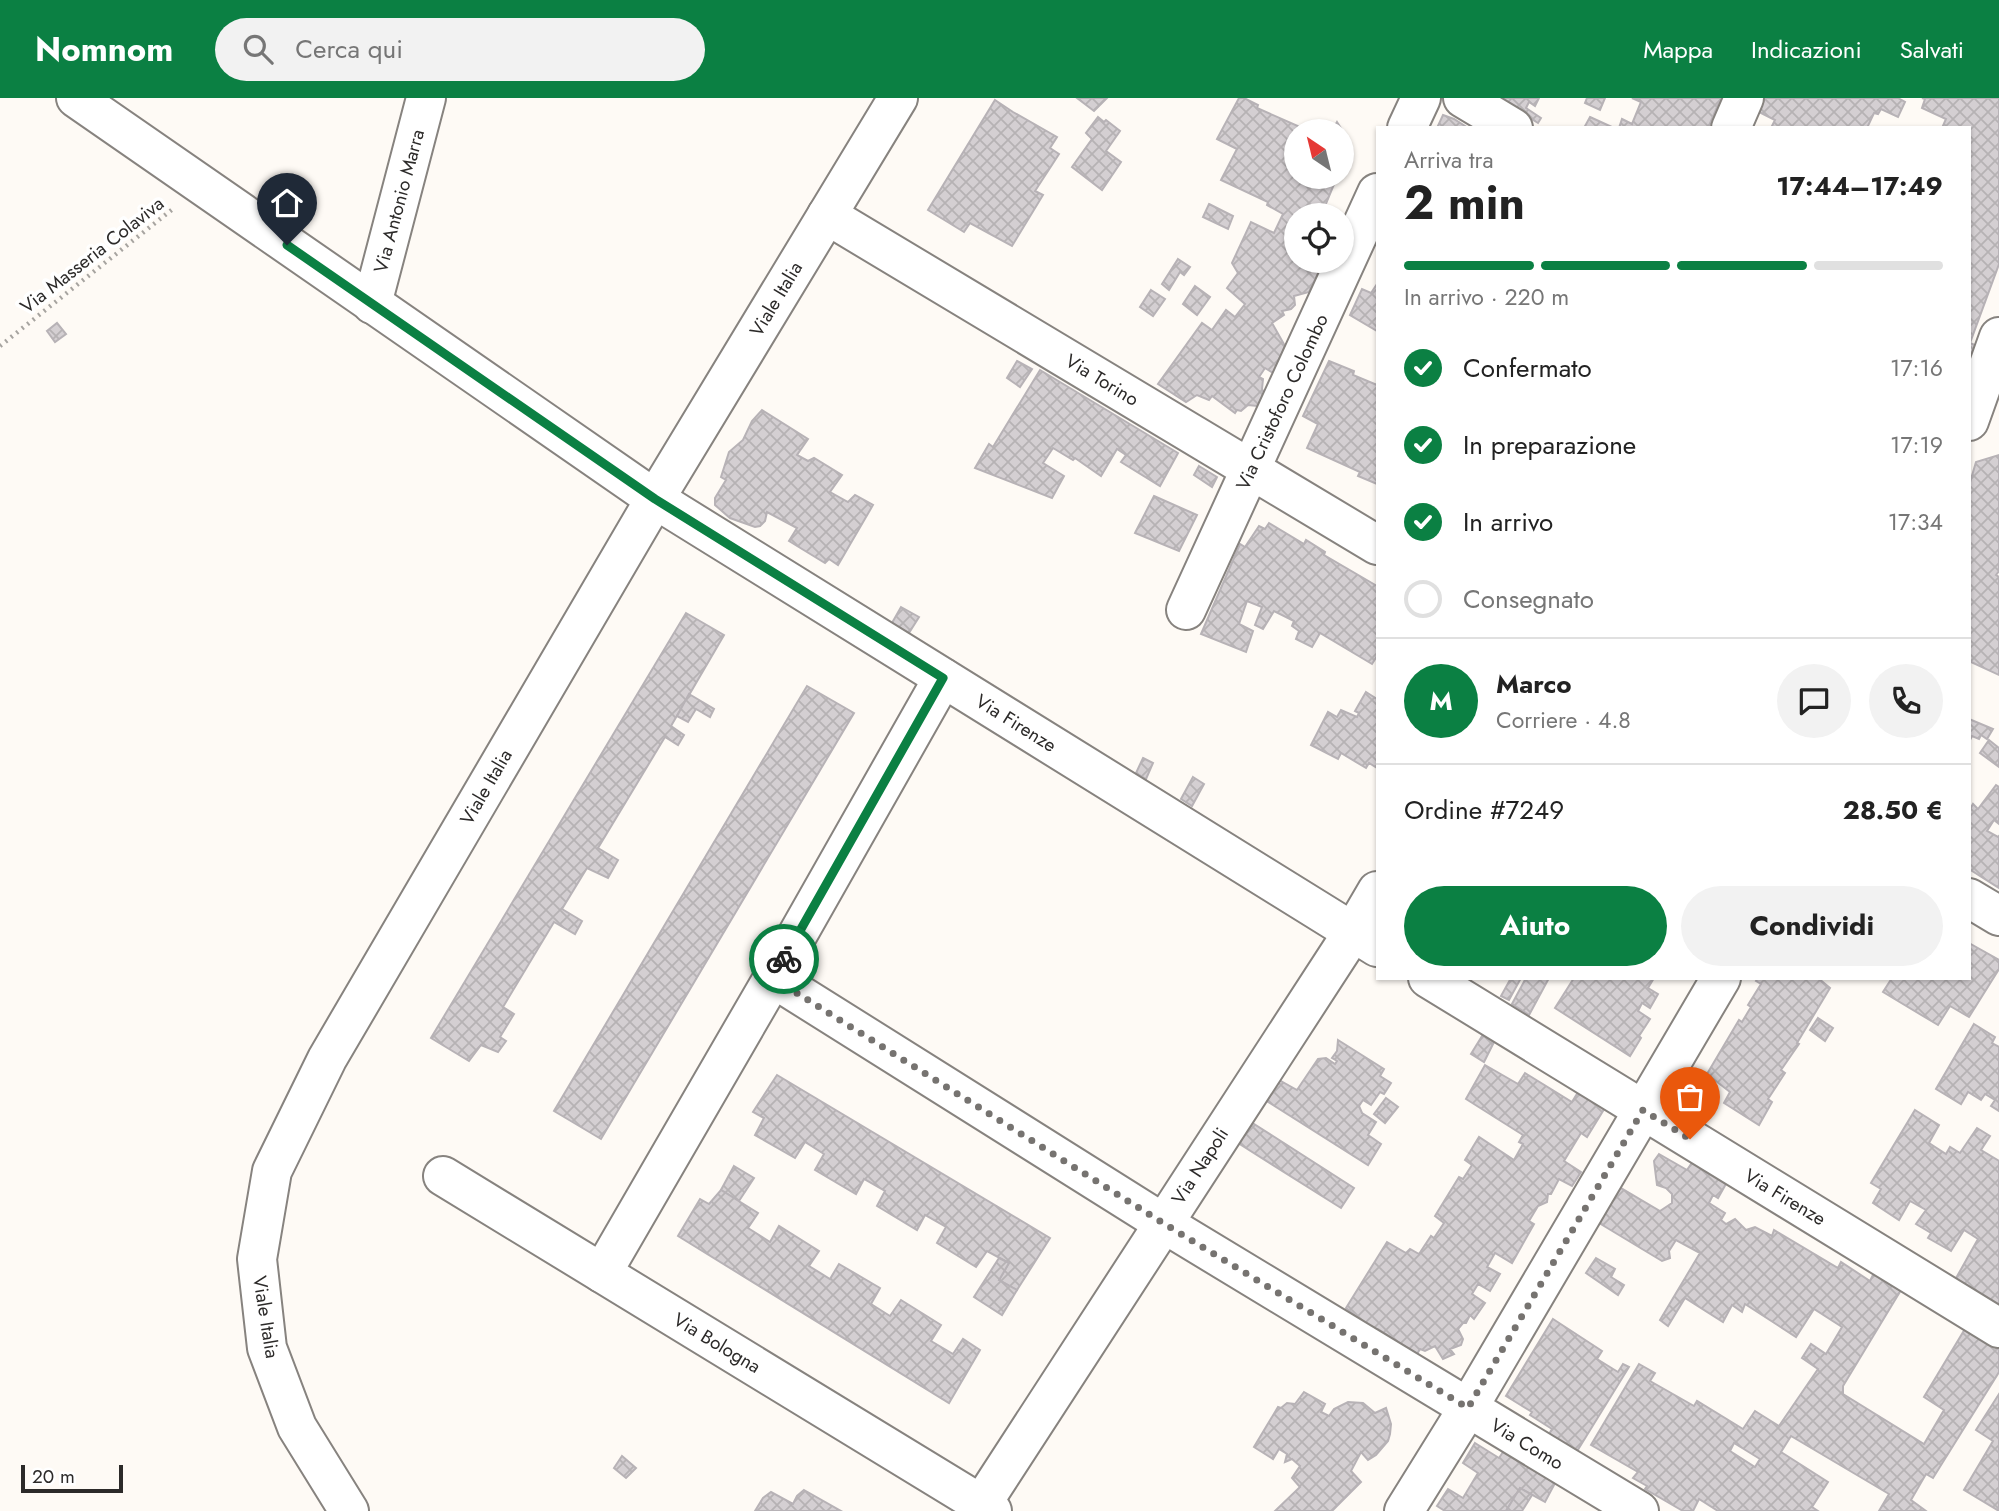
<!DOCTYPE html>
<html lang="it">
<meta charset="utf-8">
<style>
:root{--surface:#fff;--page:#f2f2f2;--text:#222;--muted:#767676;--line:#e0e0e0;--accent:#0b8043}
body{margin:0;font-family:Jost,sans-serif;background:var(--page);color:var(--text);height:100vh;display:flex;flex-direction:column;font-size:26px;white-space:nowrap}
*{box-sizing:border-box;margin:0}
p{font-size:23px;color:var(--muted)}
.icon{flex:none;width:38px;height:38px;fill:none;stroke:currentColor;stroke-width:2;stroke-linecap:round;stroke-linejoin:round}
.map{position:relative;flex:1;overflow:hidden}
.sheet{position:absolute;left:1376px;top:28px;width:595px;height:854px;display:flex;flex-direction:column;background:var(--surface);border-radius:0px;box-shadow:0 2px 5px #0004}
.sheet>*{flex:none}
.needle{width:46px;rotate:325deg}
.controls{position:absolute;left:1284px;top:21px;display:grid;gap:14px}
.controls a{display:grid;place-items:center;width:70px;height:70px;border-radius:50%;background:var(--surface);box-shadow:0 2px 5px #0004;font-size:35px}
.scale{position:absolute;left:21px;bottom:18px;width:102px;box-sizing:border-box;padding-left:7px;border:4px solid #2c2a29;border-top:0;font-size:19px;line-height:24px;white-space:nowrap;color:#2c2a29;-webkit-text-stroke:5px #fff;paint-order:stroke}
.pin{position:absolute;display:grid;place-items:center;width:60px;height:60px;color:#fff;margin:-72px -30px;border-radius:50% 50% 50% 0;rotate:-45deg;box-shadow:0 0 7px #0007}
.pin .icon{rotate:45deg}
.courier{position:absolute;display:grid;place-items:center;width:70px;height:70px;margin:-35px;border:5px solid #0b8043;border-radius:50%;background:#fff;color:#222;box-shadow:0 2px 9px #0007}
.headline em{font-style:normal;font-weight:700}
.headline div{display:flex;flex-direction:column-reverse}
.headline{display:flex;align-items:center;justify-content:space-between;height:119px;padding:0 28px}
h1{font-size:46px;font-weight:700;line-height:52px}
.bar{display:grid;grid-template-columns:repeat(4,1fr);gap:10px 7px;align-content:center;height:84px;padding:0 28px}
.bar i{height:9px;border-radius:5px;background:var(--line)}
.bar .on{background:var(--accent)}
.bar p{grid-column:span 4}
.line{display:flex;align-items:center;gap:18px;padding:0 28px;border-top:2px solid var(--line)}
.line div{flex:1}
.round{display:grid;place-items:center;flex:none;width:74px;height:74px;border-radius:37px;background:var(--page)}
ol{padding:0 28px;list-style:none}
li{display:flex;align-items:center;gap:21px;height:77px}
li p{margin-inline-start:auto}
li .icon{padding:7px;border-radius:50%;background:var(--accent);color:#fff;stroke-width:4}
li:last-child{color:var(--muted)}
li i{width:38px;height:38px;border:4px solid var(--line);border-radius:50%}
.action{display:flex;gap:14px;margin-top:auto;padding:14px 28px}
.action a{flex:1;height:80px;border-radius:42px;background:var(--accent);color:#fff;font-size:28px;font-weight:700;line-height:80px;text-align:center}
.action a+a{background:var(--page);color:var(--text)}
header{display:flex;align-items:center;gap:42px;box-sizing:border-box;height:98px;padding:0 35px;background:var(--accent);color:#fff}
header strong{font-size:33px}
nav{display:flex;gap:38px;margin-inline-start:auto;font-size:24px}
.search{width:490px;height:63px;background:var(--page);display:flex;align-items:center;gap:18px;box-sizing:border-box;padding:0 24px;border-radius:38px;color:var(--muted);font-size:26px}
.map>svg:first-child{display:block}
</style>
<header>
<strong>Nomnom</strong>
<div class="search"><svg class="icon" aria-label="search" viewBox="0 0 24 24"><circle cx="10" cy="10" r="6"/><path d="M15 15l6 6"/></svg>Cerca qui</div>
<nav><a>Mappa</a><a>Indicazioni</a><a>Salvati</a></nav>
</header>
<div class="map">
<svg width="1999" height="1413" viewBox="0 0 1999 1413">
<defs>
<pattern id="building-cross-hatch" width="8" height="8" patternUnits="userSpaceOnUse" patternTransform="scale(1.75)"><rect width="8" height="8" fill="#d4cfd2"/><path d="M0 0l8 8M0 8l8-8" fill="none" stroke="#b6b2b4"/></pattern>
</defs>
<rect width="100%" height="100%" fill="#fefaf5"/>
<g fill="url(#building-cross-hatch)" stroke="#b7b2b6" stroke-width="2" fill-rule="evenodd">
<polygon points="1077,0 1107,0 1094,13"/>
<polygon points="1239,0 1244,0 1258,7 1257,10 1309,33 1297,33 1297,79 1337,79 1325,108 1346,118 1342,126 1342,117 1297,117 1297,163 1324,163 1309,194 1294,198 1295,207 1291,211 1282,213 1284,217 1272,225 1285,248 1273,275 1265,270 1259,279 1263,281 1262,291 1264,295 1257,308 1248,307 1241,313 1237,312 1235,315 1212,298 1209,302 1197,297 1186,304 1158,286 1202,225 1212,232 1226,212 1235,219 1245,206 1227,190 1238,175 1232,165 1251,124 1274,135 1283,116 1267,107 1268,104 1221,82 1237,51 1217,41"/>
<polygon points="1490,0 1539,0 1535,8 1529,4 1526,10 1541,20 1538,25 1508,7"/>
<polygon points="1587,0 1605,0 1600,12 1585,5"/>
<polygon points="1632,0 1721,0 1708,30 1619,30 1622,21 1632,26 1641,4"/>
<polygon points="1765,0 1898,0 1905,4 1898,19 1881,11 1878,16 1874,15 1867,30 1771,30 1775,22 1759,14"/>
<polygon points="1922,0 1999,0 1999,166 1970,245 1975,247 1969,262 1969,30 1942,30 1946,21 1922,10 1925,1"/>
<polygon points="995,2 1013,14 1057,39 1050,50 1059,56 1035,93 1043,97 1012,148 970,125 964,134 928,112"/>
<polygon points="1443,17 1454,21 1468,30 1437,30"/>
<polygon points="1098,19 1104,24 1106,22 1120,33 1106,53 1121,64 1102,92 1072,69 1092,41 1086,35"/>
<polygon points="1590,19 1614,30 1584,30"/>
<polygon points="1337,24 1351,46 1342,66 1342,33 1332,33"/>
<polygon points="1209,106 1233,118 1228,131 1203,119"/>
<polygon points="1178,161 1190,169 1184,177 1180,174 1169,192 1162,186"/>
<polygon points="1377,186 1377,233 1350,217 1362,191 1371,195"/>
<polygon points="1195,188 1210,199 1197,217 1183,206"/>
<polygon points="1151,192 1165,201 1153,218 1140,209"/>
<polygon points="57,225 66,236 55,244 47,233"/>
<polygon points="1017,263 1032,271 1020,289 1007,280"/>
<polygon points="1329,263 1354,273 1353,277 1377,287 1377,386 1358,378 1360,374 1307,350 1318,326 1303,318"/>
<polygon points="1040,272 1178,355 1160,388 1121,364 1126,357 1117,351 1101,378 1075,360 1073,362 1053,350 1043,365 1064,378 1052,400 975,370 989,346 993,349"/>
<polygon points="762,312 808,341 797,357 808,363 814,360 842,377 830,394 848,404 855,397 873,407 838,467 829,461 825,465 789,443 797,430 767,414 765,423 760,428 755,429 730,420 715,407 715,400 726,382 721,379 729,354 743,342 752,323"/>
<polygon points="1999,357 1999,473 1996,477 1999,479 1999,577 1969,563 1969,388 1976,364"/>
<polygon points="1199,368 1217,379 1212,389 1194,377"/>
<polygon points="1154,398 1197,417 1179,453 1135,435"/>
<polygon points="1269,425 1304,446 1306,442 1325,454 1324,457 1377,488 1377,558 1372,566 1320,535 1312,549 1296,541 1299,533 1292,528 1294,523 1274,513 1263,531 1255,527 1262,509 1247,503 1239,526 1253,533 1246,554 1201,536 1240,446 1245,449 1259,428 1265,431"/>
<polygon points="901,509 919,519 909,535 892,525"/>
<polygon points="686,515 724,537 671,628 684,637 678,647 665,639 598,750 618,762 608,780 587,770 562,811 582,823 575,836 554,824 503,909 514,916 500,939 506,943 498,954 481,947 469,963 431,940"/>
<polygon points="807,588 854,615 601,1041 554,1013"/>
<polygon points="1366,594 1377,601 1377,670 1369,665 1366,670 1341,655 1338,661 1311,647 1328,614 1337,619 1341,612 1357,619 1359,615 1355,613"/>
<polygon points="689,596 714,611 710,619 696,611 688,624 677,618"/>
<polygon points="1969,621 1993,631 1987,641 1981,637 1979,641 1972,638 1969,644"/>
<polygon points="1989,642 1999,650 1999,669 1980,655"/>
<polygon points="1143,660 1153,665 1146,681 1136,675"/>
<polygon points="1193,679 1204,686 1192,708 1181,701"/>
<polygon points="1996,687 1999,689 1999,726 1994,722 1987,733 1998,739 1999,738 1999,790 1969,771 1969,713 1973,706 1978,711"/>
<polygon points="1969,845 1999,862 1999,871 1969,919 1950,908 1938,927 1883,894 1892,880 1969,880"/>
<polygon points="1511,880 1521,880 1509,902 1501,898"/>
<polygon points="1526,880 1549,880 1529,917 1512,906"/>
<polygon points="1574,880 1654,880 1648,890 1658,896 1650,910 1642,905 1638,913 1650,921 1639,938 1641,940 1630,958 1555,910"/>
<polygon points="1758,880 1818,880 1830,890 1797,945 1799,946 1781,972 1785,975 1768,1001 1772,1004 1759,1027 1724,1005 1730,994 1707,976 1739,922 1742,924 1751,909 1748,907 1761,886 1756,883"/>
<polygon points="1818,920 1833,930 1825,943 1810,932"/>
<polygon points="1974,926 1995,939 1992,945 1999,949 1999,1013 1991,1008 1995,1002 1985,996 1981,1002 1968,994 1961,1006 1936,991"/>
<polygon points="1484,935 1495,942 1484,964 1471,956"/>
<polygon points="1338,942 1384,971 1380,978 1391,985 1384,996 1380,994 1371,1007 1363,1002 1359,1008 1362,1015 1376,1024 1368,1037 1381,1046 1368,1067 1265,1002 1279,982 1297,992 1318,961 1326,960 1335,966 1337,963 1332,960 1337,953"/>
<polygon points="1485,967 1518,986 1525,975 1572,1004 1580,991 1606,1008 1587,1039 1581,1035 1564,1063 1581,1074 1572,1088 1559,1081 1551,1096 1548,1096 1547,1104 1538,1108 1529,1123 1534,1126 1512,1165 1495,1155 1487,1169 1500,1176 1490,1193 1478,1186 1472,1196 1485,1205 1474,1221 1470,1217 1466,1225 1463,1225 1458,1231 1463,1241 1461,1247 1450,1251 1454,1256 1443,1261 1435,1248 1425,1253 1420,1251 1417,1256 1378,1231 1373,1232 1359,1223 1358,1220 1346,1210 1387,1144 1406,1155 1410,1151 1419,1156 1431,1138 1434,1140 1444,1125 1435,1118 1459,1079 1463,1081 1472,1067 1465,1062 1479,1039 1514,1062 1523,1046 1519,1044 1523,1037 1466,1001"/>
<polygon points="777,977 1050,1140 1017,1192 999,1182 1009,1165 987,1153 976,1169 937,1145 946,1129 925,1117 917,1132 877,1108 885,1093 864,1081 856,1096 815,1072 824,1056 805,1044 795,1060 755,1037 764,1020 753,1014"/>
<polygon points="1386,1000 1398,1009 1385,1025 1374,1016"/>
<polygon points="1915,1012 1939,1027 1929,1045 1946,1056 1950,1049 1960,1055 1977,1030 1990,1038 1981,1052 1999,1063 1999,1208 1955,1182 1978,1141 1964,1132 1951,1153 1928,1140 1931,1135 1916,1126 1926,1112 1910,1103 1899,1122 1873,1105 1881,1091 1871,1085"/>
<polygon points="1251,1024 1354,1090 1341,1110 1238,1045"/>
<path d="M1659 1056 1687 1072 1693 1063 1727 1084 1718 1100 1713 1097 1709 1105 1725 1115 1721 1122 1726 1126 1735 1121 1746 1132 1755 1129 1772 1138 1774 1132 1838 1170 1841 1164 1870 1183 1874 1175 1901 1192 1843 1288V1296L1924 1346 1944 1312 1924 1299 1965 1231 1999 1252V1274L1933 1380 1926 1376 1911 1402 1926 1413H1879L1889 1396 1791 1338 1781 1354 1828 1384 1812 1409 1818 1413H1718L1699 1401 1693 1413H1683L1645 1391 1647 1388 1633 1380 1638 1374 1591 1347 1639 1266 1655 1275 1650 1283 1694 1308 1697 1303 1743 1331 1755 1313 1779 1328 1818 1271 1802 1260 1811 1246 1826 1256 1842 1229 1814 1211 1796 1239 1745 1206 1742 1214 1732 1207 1723 1224 1685 1200 1668 1228 1660 1222 1700 1155 1676 1142 1669 1153 1670 1160 1662 1163 1599 1125 1619 1089 1660 1113 1672 1105V1096L1666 1090 1657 1087 1654 1063ZM1734 1345 1760 1361 1755 1369 1730 1353Z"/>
<polygon points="734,1068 754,1080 739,1103 721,1092"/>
<polygon points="721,1092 758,1115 748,1130 770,1144 779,1128 819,1153 809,1168 830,1181 839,1166 880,1190 871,1206 890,1218 901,1202 941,1227 931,1243 953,1256 963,1241 980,1252 949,1305 678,1138 700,1101 709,1106"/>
<polygon points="999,1160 1009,1165 999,1182 1017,1192 1002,1217 974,1199"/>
<polygon points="1596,1160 1615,1171 1611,1179 1624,1187 1618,1197 1586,1175"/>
<polygon points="1553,1221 1602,1253 1597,1261 1618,1274 1623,1266 1629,1269 1576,1355 1548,1338 1552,1331 1530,1317 1532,1314 1506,1298"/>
<polygon points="1304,1294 1325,1306 1321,1314 1329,1318 1334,1311 1348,1304 1363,1305 1375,1315 1386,1310 1391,1326 1390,1336 1388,1343 1376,1357 1368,1362 1361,1354 1351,1373 1361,1384 1332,1413 1275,1413 1300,1389 1292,1380 1300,1368 1292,1361 1285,1364 1287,1356 1279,1351 1273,1361 1254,1349 1278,1309 1281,1310 1287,1305 1295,1306"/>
<polygon points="1999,1296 1999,1413 1964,1392 1993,1343 1976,1332"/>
<polygon points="1475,1345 1499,1360 1503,1354 1555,1385 1545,1404 1520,1390 1506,1413 1445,1413 1437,1408 1448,1391 1463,1400 1478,1375 1463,1365"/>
<polygon points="622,1358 636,1370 626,1380 614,1370"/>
<polygon points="1520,1390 1532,1397 1522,1413 1506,1413"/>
<polygon points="804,1392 841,1413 755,1413 763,1400 771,1394 793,1406 797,1398"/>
</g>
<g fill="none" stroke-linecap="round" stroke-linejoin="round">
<g stroke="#87837f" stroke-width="42">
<g id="street">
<polyline points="76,0 655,401 1377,849"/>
<polyline points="1463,0 1513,30"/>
<polyline points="1407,30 1421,0"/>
<polyline points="1731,30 1744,0"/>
<polyline points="827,117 1377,447"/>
<polyline points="372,206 426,0"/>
<polyline points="1969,323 1999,239"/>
<polyline points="1186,512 1377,95"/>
<polyline points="1969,800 1999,818"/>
<polyline points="773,880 1163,1125 1639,1413"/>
<polyline points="1428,880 1999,1230"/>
<polyline points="443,1078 992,1413"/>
<polyline points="602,1175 773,880 943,580"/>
<polyline points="977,1413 1353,834 1377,793"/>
<polyline points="1404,1413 1468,1310 1721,880"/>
</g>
</g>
<g stroke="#87837f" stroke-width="42">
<polyline id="secondary" points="349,1413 297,1329 267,1250 257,1161 272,1073 327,961 655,401 898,0"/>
</g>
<polyline stroke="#a7a4a0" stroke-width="4.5" stroke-dasharray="2 5" stroke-linecap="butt" points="0,248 174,110"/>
<use href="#street" stroke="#fff" stroke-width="38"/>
<use href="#secondary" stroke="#fff" stroke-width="38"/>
</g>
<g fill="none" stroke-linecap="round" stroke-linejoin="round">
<polyline stroke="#767370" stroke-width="7" stroke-dasharray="0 12.6" points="784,861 773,880 1163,1125 1468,1310 1643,1012 1690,1041"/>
<polyline stroke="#0b8043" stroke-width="9" points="287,147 655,401 943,580 784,861"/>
</g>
<g text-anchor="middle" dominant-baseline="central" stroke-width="7" stroke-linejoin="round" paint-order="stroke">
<g font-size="19" fill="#2c2a29" stroke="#fff">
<text transform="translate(399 103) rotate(-75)">Via Antonio Marra</text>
<text transform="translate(92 157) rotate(-38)">Via Masseria Colaviva</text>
<text transform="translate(776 201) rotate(-59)">Viale Italia</text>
<text transform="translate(1102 282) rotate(31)">Via Torino</text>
<text transform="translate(1282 304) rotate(-65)">Via Cristoforo Colombo</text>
<text transform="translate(1016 625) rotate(32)">Via Firenze</text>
<text transform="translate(486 689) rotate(-60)">Viale Italia</text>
<text transform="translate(1200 1068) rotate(-57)">Via Napoli</text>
<text transform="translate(1785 1099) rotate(31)">Via Firenze</text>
<text transform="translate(266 1219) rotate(81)">Viale Italia</text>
<text transform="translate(717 1245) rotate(31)">Via Bologna</text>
<text transform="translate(1527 1346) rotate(31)">Via Como</text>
</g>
</g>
</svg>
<div class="controls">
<a><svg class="needle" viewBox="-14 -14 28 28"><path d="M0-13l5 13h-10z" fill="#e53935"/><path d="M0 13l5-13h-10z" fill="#767676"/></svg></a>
<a><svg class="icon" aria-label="locate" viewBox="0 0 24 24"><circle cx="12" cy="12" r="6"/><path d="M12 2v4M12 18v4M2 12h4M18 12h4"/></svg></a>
</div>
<div class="scale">20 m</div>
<div class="pin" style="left:1690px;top:1041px;background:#ea580c"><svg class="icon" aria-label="bag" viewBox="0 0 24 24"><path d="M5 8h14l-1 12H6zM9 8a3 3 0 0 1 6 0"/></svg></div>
<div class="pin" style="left:287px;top:147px;background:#1f2937"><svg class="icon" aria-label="home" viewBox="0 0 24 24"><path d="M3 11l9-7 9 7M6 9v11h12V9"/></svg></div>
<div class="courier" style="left:784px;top:861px"><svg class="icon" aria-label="bike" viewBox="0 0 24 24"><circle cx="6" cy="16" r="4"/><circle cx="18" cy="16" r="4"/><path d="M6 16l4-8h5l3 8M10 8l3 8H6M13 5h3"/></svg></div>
<section class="sheet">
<div class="headline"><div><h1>2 min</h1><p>Arriva tra</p></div><em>17:44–17:49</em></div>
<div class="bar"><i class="on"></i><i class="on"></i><i class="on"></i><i></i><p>In arrivo · 220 m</p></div>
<ol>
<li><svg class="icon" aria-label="check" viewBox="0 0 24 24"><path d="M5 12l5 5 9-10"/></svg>Confermato<p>17:16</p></li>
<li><svg class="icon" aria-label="check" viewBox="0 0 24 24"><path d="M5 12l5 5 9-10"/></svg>In preparazione<p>17:19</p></li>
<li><svg class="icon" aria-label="check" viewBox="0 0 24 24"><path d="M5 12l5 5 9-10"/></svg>In arrivo<p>17:34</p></li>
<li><i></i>Consegnato</li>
</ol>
<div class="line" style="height:126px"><b class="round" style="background:var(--accent);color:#fff">M</b><div><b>Marco</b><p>Corriere · 4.8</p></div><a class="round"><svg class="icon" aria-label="chat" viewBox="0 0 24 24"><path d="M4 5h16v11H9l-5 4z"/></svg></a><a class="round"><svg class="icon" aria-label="phone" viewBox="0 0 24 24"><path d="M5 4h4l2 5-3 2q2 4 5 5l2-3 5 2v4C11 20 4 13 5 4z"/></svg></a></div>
<div class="line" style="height:91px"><div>Ordine #7249</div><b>28.50 €</b></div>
<div class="action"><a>Aiuto</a><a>Condividi</a></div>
</section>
</div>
